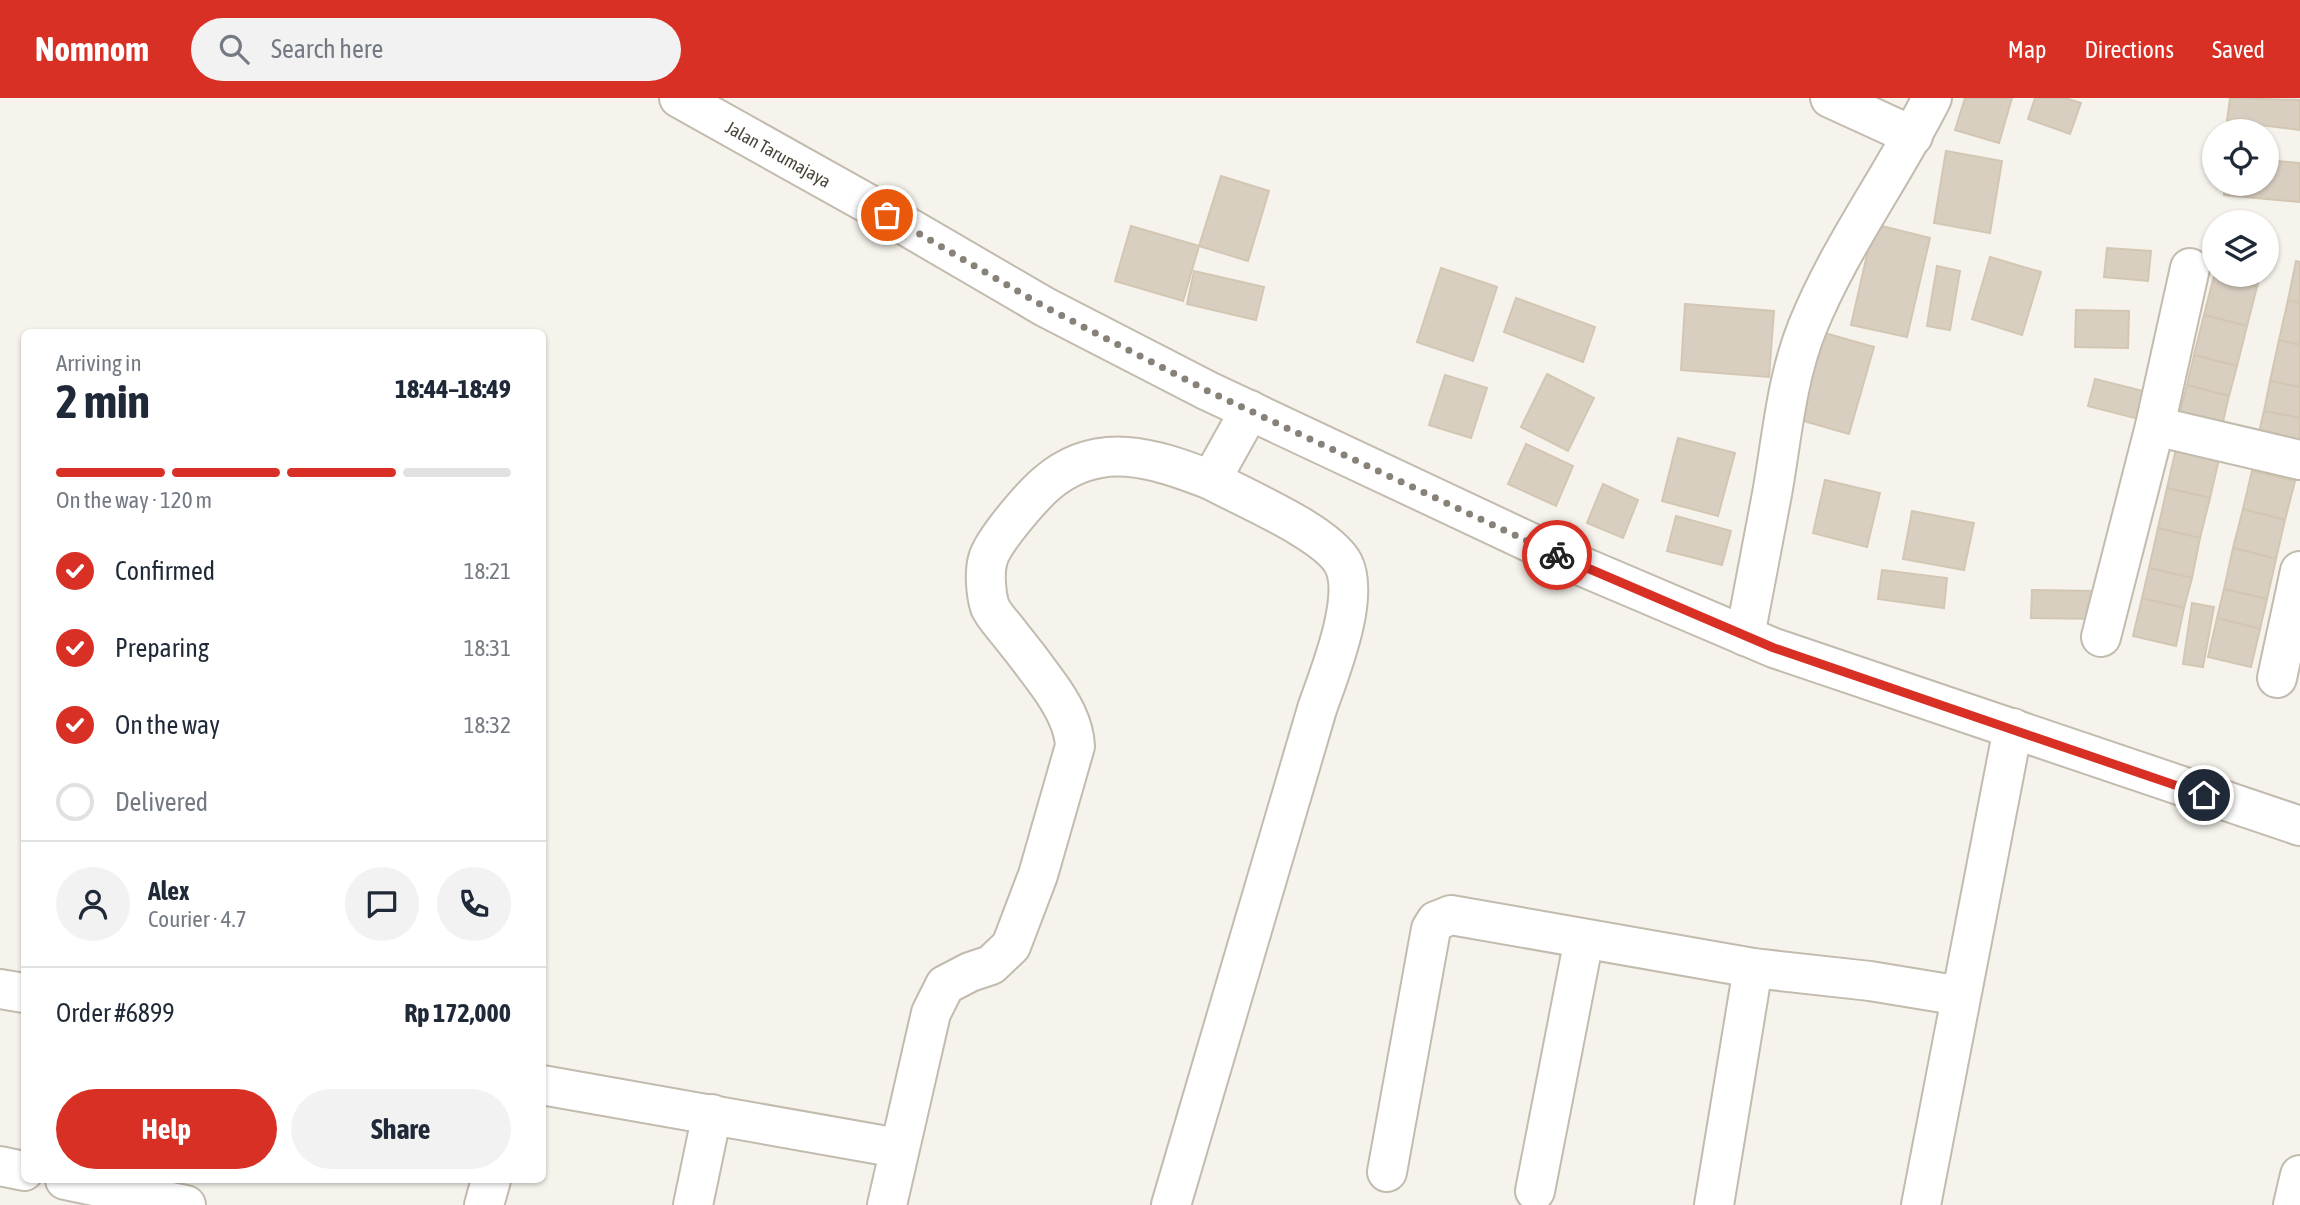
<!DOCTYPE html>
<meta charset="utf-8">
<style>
:root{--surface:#fff;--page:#f2f2f3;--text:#1f2937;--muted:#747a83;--line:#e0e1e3;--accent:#d93025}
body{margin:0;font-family:"Asap Condensed",sans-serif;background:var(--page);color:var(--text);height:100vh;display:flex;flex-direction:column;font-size:26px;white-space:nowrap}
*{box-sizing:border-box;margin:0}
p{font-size:23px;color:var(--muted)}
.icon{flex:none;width:38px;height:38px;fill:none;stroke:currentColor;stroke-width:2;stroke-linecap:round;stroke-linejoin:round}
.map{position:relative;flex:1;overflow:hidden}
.sheet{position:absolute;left:21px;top:231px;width:525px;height:854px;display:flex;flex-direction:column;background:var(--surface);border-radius:10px;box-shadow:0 2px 5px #0004}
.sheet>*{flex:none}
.tools{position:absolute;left:2202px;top:21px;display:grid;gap:14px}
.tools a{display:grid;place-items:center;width:77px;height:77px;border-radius:50%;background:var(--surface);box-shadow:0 2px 5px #0004;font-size:35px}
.pin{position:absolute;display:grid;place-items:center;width:60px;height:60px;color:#fff;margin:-30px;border:4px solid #fff;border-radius:50%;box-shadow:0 2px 7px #0007}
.courier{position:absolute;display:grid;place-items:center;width:70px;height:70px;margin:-35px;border:5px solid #d93025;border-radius:50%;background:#fff;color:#222;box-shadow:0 2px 9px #0007}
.headline em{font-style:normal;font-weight:700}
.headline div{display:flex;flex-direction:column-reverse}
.headline{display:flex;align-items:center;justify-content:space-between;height:119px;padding:0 35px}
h1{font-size:46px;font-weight:700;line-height:52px}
.bar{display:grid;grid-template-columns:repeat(4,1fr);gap:10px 7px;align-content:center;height:84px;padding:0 35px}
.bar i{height:9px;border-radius:5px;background:var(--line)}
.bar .selected{background:var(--accent)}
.bar p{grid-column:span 4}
.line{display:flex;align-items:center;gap:18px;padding:0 35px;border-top:2px solid var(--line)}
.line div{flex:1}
.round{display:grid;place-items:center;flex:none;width:74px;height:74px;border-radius:37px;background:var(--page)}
ol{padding:0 35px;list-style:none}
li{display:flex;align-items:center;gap:21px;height:77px}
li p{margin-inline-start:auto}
li .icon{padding:7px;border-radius:50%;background:var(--accent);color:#fff;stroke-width:4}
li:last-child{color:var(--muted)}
li i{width:38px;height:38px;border:4px solid var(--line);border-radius:50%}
.cta{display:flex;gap:14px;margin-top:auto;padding:14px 35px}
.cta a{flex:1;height:80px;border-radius:42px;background:var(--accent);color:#fff;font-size:28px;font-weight:700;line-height:80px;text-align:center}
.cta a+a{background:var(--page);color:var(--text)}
header{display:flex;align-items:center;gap:42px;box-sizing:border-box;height:98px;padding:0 35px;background:var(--accent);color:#fff}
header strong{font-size:33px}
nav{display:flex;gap:38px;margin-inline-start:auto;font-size:24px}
.search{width:490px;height:63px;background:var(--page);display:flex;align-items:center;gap:18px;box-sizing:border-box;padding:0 24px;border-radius:38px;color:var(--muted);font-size:26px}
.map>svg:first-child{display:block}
</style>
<header>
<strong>Nomnom</strong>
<div class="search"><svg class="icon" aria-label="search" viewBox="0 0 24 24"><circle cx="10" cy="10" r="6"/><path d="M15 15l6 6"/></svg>Search here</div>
<nav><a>Map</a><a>Directions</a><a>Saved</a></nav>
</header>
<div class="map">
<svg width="2300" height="1107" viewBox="0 0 2300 1107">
<rect width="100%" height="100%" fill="#f6f3ec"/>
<g fill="#d8cfc1" stroke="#d3c7b4" stroke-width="2">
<polygon points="1965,0 2012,0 1999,45 1955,32"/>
<polygon points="2035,0 2065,0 2081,5 2070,36 2028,21"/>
<polygon points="2230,0 2300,2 2300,32 2227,23"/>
<polygon points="1946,53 2002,63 1990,135 1934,125"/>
<polygon points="2266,62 2300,65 2300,104 2224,97 2225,86 2266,86"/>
<polygon points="1221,78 1269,93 1248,163 1199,148"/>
<polygon points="1874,126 1930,140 1907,239 1851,227"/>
<polygon points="1131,128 1199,148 1183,203 1115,183"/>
<polygon points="2107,150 2151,153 2148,183 2104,179"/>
<polygon points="1990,159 2041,174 2022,237 1972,221"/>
<polygon points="2296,163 2300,164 2300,205 2288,202"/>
<polygon points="1937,168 1960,173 1950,232 1927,228"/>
<polygon points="1441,170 1497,189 1473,263 1417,244"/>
<polygon points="1194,173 1264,189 1256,222 1187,206"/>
<polygon points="2214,177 2260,177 2257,189"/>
<polygon points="2214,178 2257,189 2247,228 2204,217"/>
<polygon points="1516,200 1595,229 1583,264 1504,234"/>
<polygon points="2288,202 2300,205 2300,247 2279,242"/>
<polygon points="1685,206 1774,213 1769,279 1681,272"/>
<polygon points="2076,212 2129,213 2128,250 2075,249"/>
<polygon points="2204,217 2247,228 2237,268 2194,257"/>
<polygon points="1821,234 1874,249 1849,336 1797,321"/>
<polygon points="2279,242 2300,247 2300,289 2270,283"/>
<polygon points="2194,257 2237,268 2229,298 2187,287"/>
<polygon points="1547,276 1594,300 1568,353 1521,329"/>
<polygon points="1445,277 1487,290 1471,340 1429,327"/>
<polygon points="2095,281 2147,294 2139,321 2088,308"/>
<polygon points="2270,283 2300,289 2300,320 2264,313"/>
<polygon points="2187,287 2229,298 2220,336 2177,325"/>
<polygon points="2264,313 2300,320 2300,352 2255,351"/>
<polygon points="1678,340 1735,355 1718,418 1662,403"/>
<polygon points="1526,346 1573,368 1556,408 1508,386"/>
<polygon points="2176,351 2219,361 2210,400 2167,390"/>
<polygon points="2252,373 2295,383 2285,422 2243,411"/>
<polygon points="1825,382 1880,395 1867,449 1813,435"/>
<polygon points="1603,386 1638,402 1623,440 1587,425"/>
<polygon points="2167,390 2210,400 2200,440 2158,430"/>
<polygon points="2243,411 2285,422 2276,461 2233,450"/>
<polygon points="1912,413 1974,425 1964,472 1903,461"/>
<polygon points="1676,418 1731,433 1722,467 1667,453"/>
<polygon points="2158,430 2200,440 2192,480 2149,470"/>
<polygon points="2233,450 2276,461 2267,501 2224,491"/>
<polygon points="2149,470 2192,480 2184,510 2142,500"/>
<polygon points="1882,472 1947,480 1944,510 1878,501"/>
<polygon points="2224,491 2267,501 2260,531 2217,520"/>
<polygon points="2032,492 2097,493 2097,521 2031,520"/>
<polygon points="2142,500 2184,510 2176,548 2133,538"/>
<polygon points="2192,505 2214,509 2203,569 2183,566"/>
<polygon points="2217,520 2260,531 2251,569 2208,559"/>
</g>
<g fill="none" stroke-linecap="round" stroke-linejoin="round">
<g stroke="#c2bbae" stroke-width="42">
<g id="minor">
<path id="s1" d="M679 0 865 104 1045 209 1208 293 1574 465 1774 550 2300 728"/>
<polyline points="1830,0 1913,38"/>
<polyline points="2155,328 2300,362"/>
<path d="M1745 538C1754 491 1763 444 1772 396 1782 340 1786 283 1807 230 1840 148 1893 78 1932 0"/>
<polyline points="2101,539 2155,328 2190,170"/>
<polyline points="2277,580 2300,473"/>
<polyline points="0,891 24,895"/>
<polyline points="542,987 898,1050"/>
<polyline points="0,1068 24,1073"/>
<polyline points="1387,1074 1431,831 1436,823 1451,817 1753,870 1870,883 1961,898"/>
<polyline points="65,1082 186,1107"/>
<polyline points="1535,1093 1584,841"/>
<polyline points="484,1107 491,1082"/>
<polyline points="693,1107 712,1016"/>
<path d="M887 1107 931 915 945 887 970 874 991 867 1011 848 1038 777 1075 648C1074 625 1061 604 1048 586 1035 568 1022 551 1009 535 1003 527 994 518 990 509 986 497 984 474 988 461 993 443 1031 399 1046 386 1098 341 1154 360 1211 382L1250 312"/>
<path d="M1171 1107 1317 611C1329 576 1361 499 1343 465 1326 434 1244 400 1211 382"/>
<polyline points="1714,1107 1753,870"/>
<polyline points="1921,1107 2013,630"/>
<polyline points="2293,1107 2300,1077"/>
</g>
</g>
<use href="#minor" stroke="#fff" stroke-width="38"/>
</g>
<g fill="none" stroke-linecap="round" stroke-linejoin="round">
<polyline stroke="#878178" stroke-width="7" stroke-dasharray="0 12.6" points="887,117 1045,209 1208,293 1557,457"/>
<polyline stroke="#d93025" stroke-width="9" points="1557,457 1774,550 2204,697"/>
</g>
<g text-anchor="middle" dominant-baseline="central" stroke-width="7" stroke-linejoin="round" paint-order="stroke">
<g font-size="18" fill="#4b4439" stroke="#fff">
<text stroke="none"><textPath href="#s1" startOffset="114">Jalan Tarumajaya</textPath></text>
</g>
</g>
</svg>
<div class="tools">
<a><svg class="icon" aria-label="locate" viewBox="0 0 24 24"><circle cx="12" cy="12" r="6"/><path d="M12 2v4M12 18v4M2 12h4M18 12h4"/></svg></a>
<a><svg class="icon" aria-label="layers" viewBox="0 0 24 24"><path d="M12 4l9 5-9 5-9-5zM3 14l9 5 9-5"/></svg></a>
</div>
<div class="pin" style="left:887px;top:117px;background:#ea580c"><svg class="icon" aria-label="bag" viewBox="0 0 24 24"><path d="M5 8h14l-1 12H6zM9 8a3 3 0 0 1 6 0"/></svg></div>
<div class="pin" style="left:2204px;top:697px;background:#1f2937"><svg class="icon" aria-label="home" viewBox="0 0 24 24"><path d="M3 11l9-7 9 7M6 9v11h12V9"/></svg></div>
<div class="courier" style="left:1557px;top:457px"><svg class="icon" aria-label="bike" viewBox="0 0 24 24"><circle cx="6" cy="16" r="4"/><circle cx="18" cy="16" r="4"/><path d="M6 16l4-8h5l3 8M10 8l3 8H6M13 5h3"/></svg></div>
<section class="sheet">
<div class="headline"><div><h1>2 min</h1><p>Arriving in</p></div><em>18:44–18:49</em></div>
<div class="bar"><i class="selected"></i><i class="selected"></i><i class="selected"></i><i></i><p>On the way · 120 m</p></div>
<ol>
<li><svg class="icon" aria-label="check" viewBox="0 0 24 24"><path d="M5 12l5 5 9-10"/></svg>Confirmed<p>18:21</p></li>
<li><svg class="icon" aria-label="check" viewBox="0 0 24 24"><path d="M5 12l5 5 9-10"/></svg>Preparing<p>18:31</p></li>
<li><svg class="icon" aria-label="check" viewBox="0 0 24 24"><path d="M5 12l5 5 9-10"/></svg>On the way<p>18:32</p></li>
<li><i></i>Delivered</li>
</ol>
<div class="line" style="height:126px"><a class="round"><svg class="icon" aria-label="person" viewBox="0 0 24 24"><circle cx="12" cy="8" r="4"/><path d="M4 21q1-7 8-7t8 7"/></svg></a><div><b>Alex</b><p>Courier · 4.7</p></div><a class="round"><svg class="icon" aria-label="chat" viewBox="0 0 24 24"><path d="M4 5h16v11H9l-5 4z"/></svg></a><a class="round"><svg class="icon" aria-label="phone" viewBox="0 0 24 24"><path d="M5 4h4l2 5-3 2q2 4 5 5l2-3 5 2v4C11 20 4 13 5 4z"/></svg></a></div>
<div class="line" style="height:91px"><div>Order #6899</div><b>Rp 172,000</b></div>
<div class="cta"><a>Help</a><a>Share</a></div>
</section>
</div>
